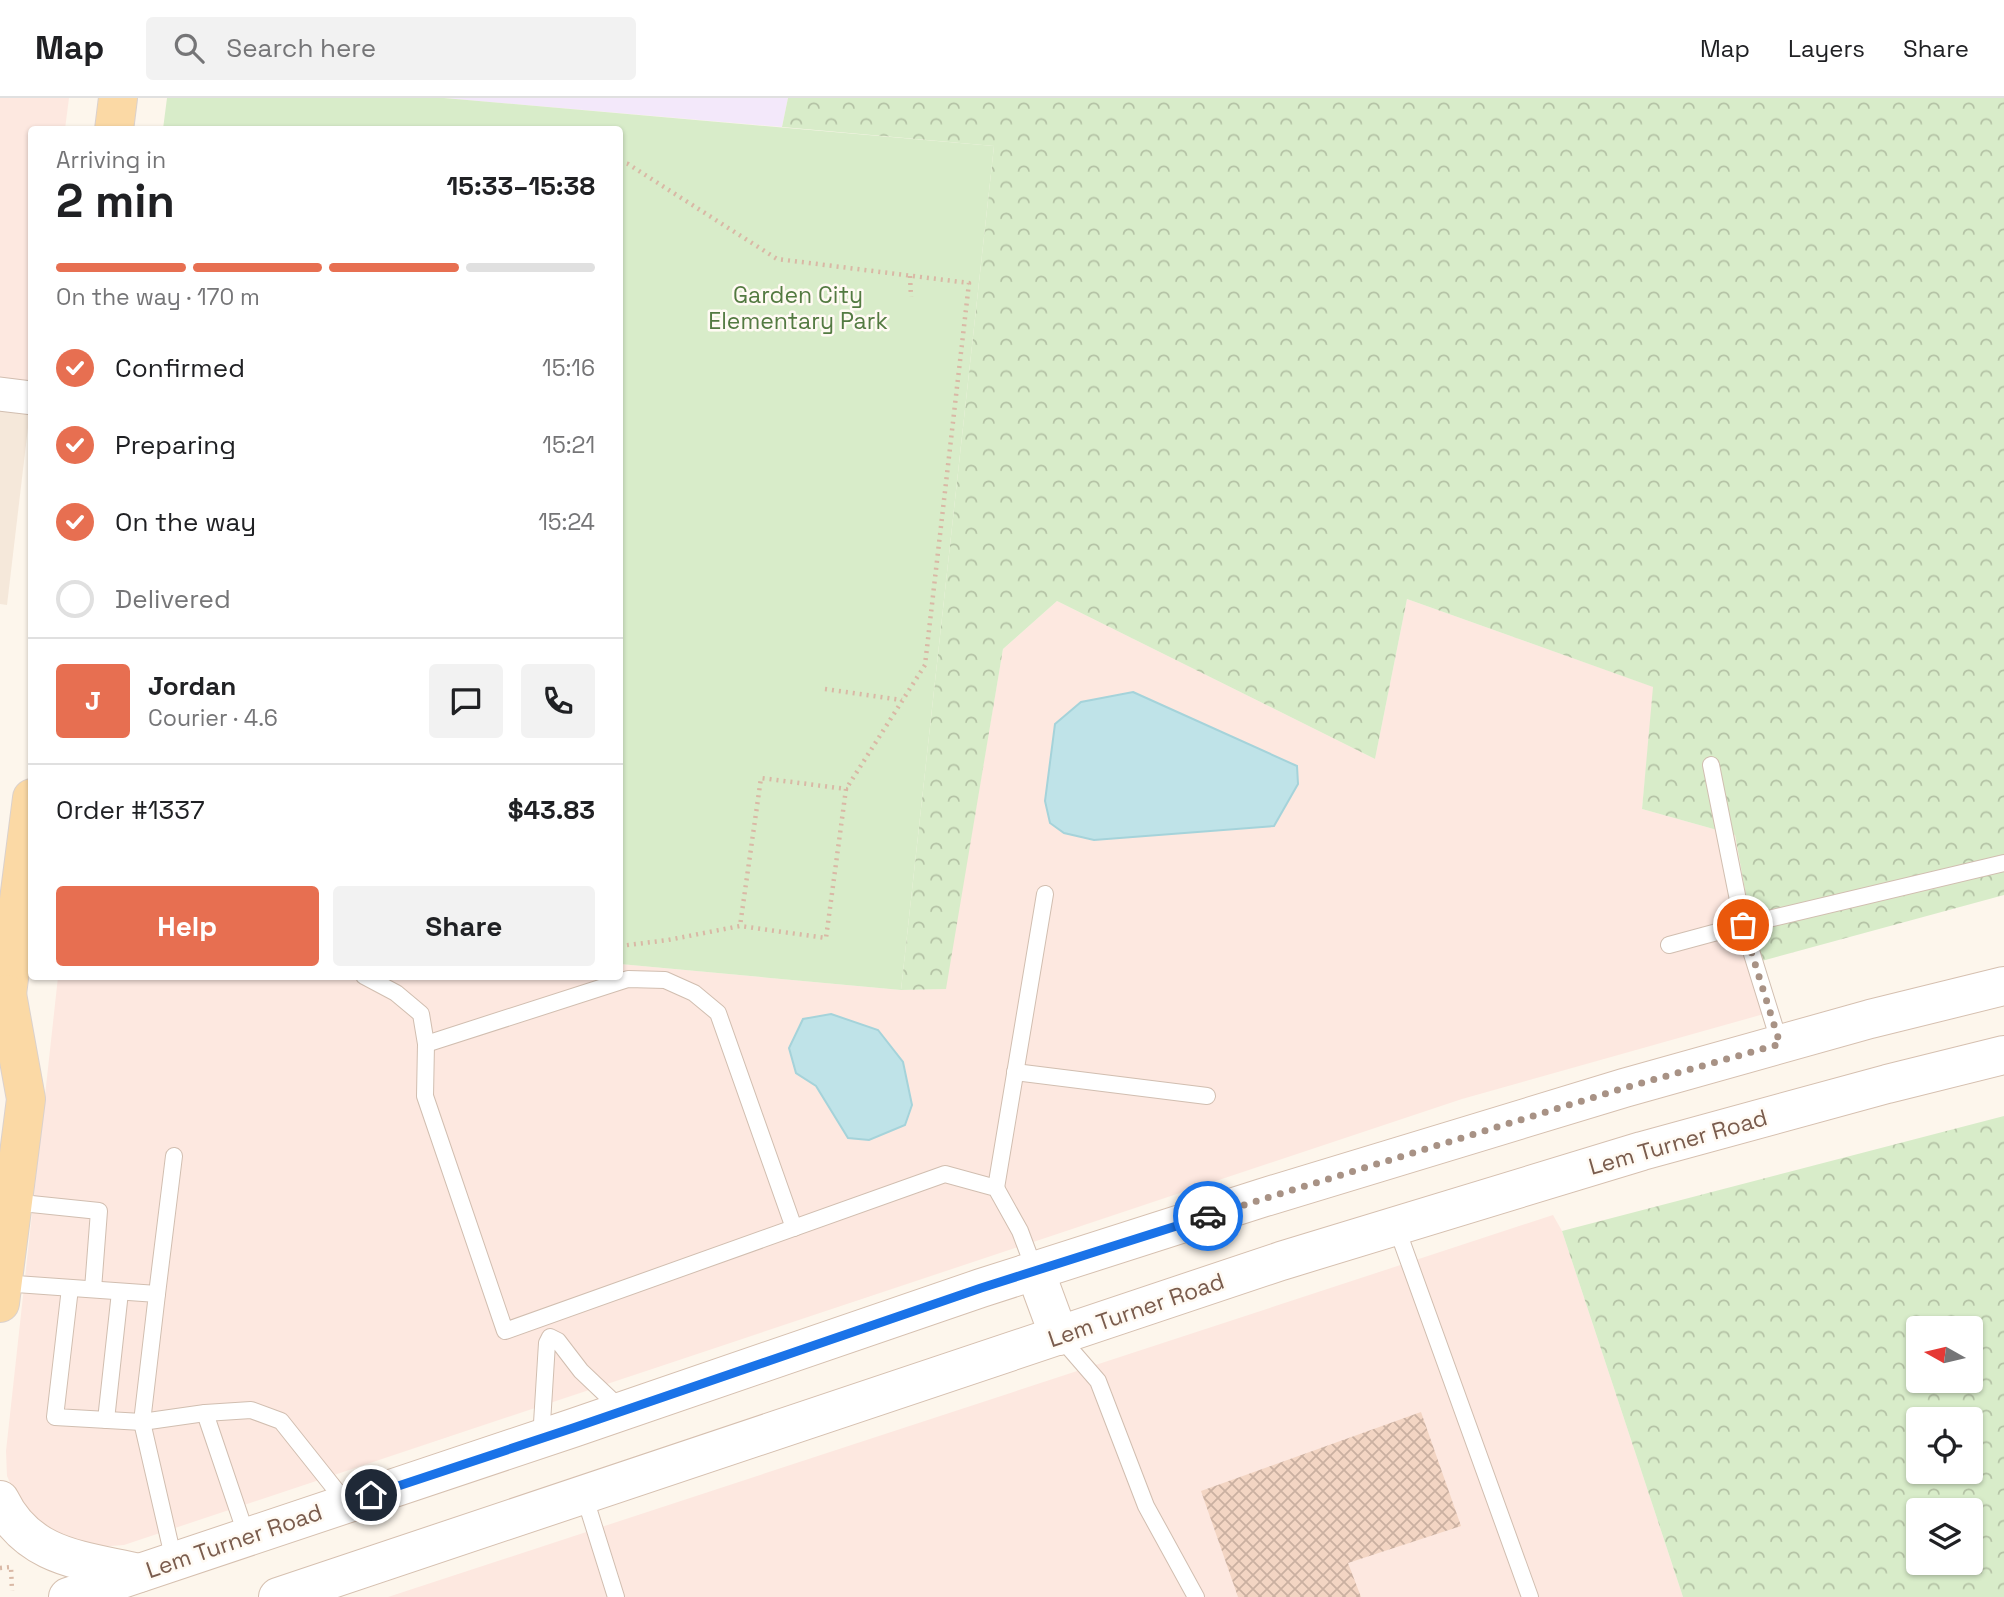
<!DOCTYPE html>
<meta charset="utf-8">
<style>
:root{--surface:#fff;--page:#f2f2f2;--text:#202124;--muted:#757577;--line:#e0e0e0;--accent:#e76f51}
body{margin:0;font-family:"Space Grotesk",sans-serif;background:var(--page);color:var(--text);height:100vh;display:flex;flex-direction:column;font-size:26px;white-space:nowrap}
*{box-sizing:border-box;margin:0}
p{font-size:23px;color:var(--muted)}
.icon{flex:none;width:38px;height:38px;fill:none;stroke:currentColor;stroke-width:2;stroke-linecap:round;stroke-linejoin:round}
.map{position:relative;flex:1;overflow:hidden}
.panel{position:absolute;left:28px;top:28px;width:595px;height:854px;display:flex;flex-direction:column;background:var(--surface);border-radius:7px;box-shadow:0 2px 5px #0004}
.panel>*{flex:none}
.needle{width:46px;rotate:278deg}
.buttons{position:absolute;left:1906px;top:1218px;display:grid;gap:14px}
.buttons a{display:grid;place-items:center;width:77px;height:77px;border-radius:7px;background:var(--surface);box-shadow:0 2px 5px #0004;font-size:35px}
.pin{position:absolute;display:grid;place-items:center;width:60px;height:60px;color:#fff;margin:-30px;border:4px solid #fff;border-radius:50%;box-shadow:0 2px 7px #0007}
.courier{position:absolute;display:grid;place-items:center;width:70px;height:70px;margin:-35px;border:5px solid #1a73e8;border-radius:50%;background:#fff;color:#222;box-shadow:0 2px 9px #0007}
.summary em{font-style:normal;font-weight:700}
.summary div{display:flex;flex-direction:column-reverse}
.summary{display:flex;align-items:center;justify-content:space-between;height:119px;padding:0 28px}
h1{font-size:46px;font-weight:700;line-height:52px}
.bar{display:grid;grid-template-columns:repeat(4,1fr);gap:10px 7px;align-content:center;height:84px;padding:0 28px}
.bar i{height:9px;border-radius:5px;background:var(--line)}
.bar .selected{background:var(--accent)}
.bar p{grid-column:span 4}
.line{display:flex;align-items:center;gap:18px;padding:0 28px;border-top:2px solid var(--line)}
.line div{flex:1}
.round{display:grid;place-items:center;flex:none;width:74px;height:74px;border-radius:7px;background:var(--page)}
ol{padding:0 28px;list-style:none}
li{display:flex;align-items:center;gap:21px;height:77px}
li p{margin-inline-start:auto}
li .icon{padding:7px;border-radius:50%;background:var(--accent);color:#fff;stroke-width:4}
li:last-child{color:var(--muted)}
li i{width:38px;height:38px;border:4px solid var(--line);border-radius:50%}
.primary-button{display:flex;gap:14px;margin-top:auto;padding:14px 28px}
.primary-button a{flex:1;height:80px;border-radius:7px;background:var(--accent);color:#fff;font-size:28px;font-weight:700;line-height:80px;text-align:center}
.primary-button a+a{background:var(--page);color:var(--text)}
header{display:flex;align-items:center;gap:42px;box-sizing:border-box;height:98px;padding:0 35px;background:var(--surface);border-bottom:2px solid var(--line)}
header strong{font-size:33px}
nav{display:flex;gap:38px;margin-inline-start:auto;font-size:24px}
.search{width:490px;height:63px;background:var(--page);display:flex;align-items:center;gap:18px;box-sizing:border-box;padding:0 24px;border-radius:7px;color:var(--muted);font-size:26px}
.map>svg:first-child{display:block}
</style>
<header>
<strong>Map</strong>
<div class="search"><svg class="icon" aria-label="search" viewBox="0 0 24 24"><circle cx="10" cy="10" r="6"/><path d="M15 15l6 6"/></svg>Search here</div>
<nav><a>Map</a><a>Layers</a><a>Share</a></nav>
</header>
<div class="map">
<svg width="2004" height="1499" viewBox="0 0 2004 1499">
<defs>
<pattern id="forest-crowns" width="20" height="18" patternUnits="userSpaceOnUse" patternTransform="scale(1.75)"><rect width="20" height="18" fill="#d8ecc9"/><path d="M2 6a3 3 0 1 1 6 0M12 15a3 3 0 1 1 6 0" fill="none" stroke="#b4c2a5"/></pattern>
<pattern id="building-cross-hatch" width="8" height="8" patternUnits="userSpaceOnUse" patternTransform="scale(1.75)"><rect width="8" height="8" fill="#f3d5c3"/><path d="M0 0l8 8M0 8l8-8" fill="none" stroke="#cab0a1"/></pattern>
</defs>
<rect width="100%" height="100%" fill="#fdf6ec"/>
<polygon fill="#f5e8da" points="0,281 31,304 7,507 0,506"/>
<g fill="#fde8e0">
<polygon points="0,0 69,0 65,31 32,32 31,285 0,281"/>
<polygon points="1407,501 1654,589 1642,711 1735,737 1758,864 1771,914 1462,1001 124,1447 97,1449 53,1437 16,1398 7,1378 6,1353 58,879 620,878 620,866 901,892 945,891 1003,551 1057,503 1375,661"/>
<polygon points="1553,1117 1562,1133 1683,1499 388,1499"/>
</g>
<polygon fill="#f3e8fa" points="444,0 788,0 782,29"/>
<g fill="url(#forest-crowns)" fill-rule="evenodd">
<polygon points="788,0 2004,0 2004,797 1758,864 1735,737 1642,711 1653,589 1407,501 1375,661 1057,503 1003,551 946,891 901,892 994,48 782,29"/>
<path d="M2004 1018V1499H1683L1562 1133ZM1918 1230H1970V1283H1918ZM1918 1321H1970V1374H1918ZM1918 1412H1970V1465H1918Z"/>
</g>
<polygon fill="#d8ecc9" points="167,0 444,0 994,48 901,892 620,866 620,32 163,31"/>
<g fill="#bfe3e8" stroke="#a5d3da" stroke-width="2">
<polygon points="1133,594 1297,668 1298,686 1274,728 1094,742 1064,735 1050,725 1045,703 1055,626 1081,604"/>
<polygon points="831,916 878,932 903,964 912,1007 905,1027 869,1042 848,1040 816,988 796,975 789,950 803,921"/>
</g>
<polygon fill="url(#building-cross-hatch)" points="1421,1314 1461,1428 1348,1465 1361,1499 1238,1499 1201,1393"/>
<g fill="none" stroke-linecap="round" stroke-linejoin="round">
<g stroke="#d1beb0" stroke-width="18">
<g id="service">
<polyline points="1711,667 1743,827 2004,765"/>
<polyline points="1669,847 1743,827 1780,946"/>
<polyline points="364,878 396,895 421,916 426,946 425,998 505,1233 945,1076 996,1090 1020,1133 1035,1173"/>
<polyline points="426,946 628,881 665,882 694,895 718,915 794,1130"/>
<polyline points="1015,974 1207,998"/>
<polyline points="996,1090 1045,796"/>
<polyline points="12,1104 99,1113 93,1191"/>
<polyline points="1396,1128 1530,1499"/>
<polyline points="2,1185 157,1196 142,1324 174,1463"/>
<polyline points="70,1190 55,1319 142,1324 205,1315 251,1312 281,1323 347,1406"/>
<polyline points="157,1196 174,1058"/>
<polyline points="1059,1238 1098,1283 1146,1408 1196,1499"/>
<polyline points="205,1315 247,1439"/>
<polyline points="106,1322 120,1194"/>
<polyline points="541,1341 547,1245 550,1239 558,1243 581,1273 621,1311"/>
<polyline points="584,1397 616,1499"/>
</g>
</g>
<g stroke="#d1beb0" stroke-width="35">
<polyline id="minor" points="0,296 32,300"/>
</g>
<g stroke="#d6c0b0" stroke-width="40">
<g id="secondary">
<polyline points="1035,1173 1059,1238"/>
<path d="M0 1402C28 1460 82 1462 139 1475"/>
<polyline points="68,1499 573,1330 981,1190 1262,1100 1624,990 1870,921 2004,888"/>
<polyline points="278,1499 1281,1163 1642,1053 1887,986 2004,957"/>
</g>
</g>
<g stroke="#dad1cd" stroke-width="40">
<g id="primary">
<polyline points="114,32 118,0"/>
<polyline points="0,914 7,896 32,700"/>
<polyline points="0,1205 26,1001 7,896"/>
</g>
</g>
<g stroke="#d9b8a5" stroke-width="4.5" stroke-dasharray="2 5" stroke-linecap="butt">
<polyline points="620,64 628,66 777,161 969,185 925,567 846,691"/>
<polyline points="910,178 911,199"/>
<polyline points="825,591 902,602"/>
<polyline points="620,848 668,842 740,828 826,840 846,691 761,680 740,828"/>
<polyline points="0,1470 11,1469 12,1493"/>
</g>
<use href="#service" stroke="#fff" stroke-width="16"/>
<use href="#minor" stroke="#fff" stroke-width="33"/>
<use href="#secondary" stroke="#fff" stroke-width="38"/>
<use href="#primary" stroke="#fbd9a5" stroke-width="38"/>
</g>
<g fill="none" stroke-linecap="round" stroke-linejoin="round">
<polyline stroke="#a89285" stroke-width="7" stroke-dasharray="0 12.6" points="1208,1118 1624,990 1780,946 1743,827"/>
<polyline stroke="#1a73e8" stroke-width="9" points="371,1397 573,1330 981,1190 1208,1118"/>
</g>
<g text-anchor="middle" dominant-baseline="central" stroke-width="5" stroke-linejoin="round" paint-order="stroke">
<g font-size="23" fill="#537a41" stroke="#fffaf3">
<text x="798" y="197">Garden City<tspan x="798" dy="26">Elementary Park</tspan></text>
</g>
<g font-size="23" fill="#7a5c4d" stroke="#fffaf3">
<text transform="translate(1678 1044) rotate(-16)">Lem Turner Road</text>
<text transform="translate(1136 1212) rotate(-19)">Lem Turner Road</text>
<text transform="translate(234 1443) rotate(-19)">Lem Turner Road</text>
</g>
</g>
</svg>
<div class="buttons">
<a><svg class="needle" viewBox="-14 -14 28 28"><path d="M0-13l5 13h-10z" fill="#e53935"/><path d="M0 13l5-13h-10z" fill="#757577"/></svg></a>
<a><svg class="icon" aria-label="locate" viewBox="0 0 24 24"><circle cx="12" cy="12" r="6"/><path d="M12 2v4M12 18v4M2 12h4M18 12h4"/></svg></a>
<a><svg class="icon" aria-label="layers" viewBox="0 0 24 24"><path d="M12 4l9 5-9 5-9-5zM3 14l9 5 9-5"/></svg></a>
</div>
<div class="pin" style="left:1743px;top:827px;background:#ea580c"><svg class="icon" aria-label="bag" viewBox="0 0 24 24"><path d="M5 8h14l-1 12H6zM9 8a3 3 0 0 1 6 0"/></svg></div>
<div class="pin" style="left:371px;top:1397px;background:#1f2937"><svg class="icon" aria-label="home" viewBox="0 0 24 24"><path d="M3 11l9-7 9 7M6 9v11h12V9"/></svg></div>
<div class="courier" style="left:1208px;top:1118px"><svg class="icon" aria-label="car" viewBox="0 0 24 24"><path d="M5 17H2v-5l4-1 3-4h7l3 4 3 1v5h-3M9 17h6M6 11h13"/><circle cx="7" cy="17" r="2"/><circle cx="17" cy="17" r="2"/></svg></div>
<section class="panel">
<div class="summary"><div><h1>2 min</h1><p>Arriving in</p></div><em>15:33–15:38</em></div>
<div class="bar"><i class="selected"></i><i class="selected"></i><i class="selected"></i><i></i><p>On the way · 170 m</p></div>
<ol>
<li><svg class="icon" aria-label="check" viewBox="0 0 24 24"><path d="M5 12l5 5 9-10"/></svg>Confirmed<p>15:16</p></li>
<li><svg class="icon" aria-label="check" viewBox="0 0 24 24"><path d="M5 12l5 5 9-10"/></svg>Preparing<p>15:21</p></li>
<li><svg class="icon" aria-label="check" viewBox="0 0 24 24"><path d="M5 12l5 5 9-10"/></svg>On the way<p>15:24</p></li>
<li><i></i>Delivered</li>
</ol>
<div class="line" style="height:126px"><b class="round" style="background:var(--accent);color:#fff">J</b><div><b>Jordan</b><p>Courier · 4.6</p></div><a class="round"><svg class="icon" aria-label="chat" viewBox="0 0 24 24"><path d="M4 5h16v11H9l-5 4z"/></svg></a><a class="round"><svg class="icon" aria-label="phone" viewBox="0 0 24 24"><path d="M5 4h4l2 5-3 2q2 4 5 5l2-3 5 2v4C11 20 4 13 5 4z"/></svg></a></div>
<div class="line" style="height:91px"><div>Order #1337</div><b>$43.83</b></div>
<div class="primary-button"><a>Help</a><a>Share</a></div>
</section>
</div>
